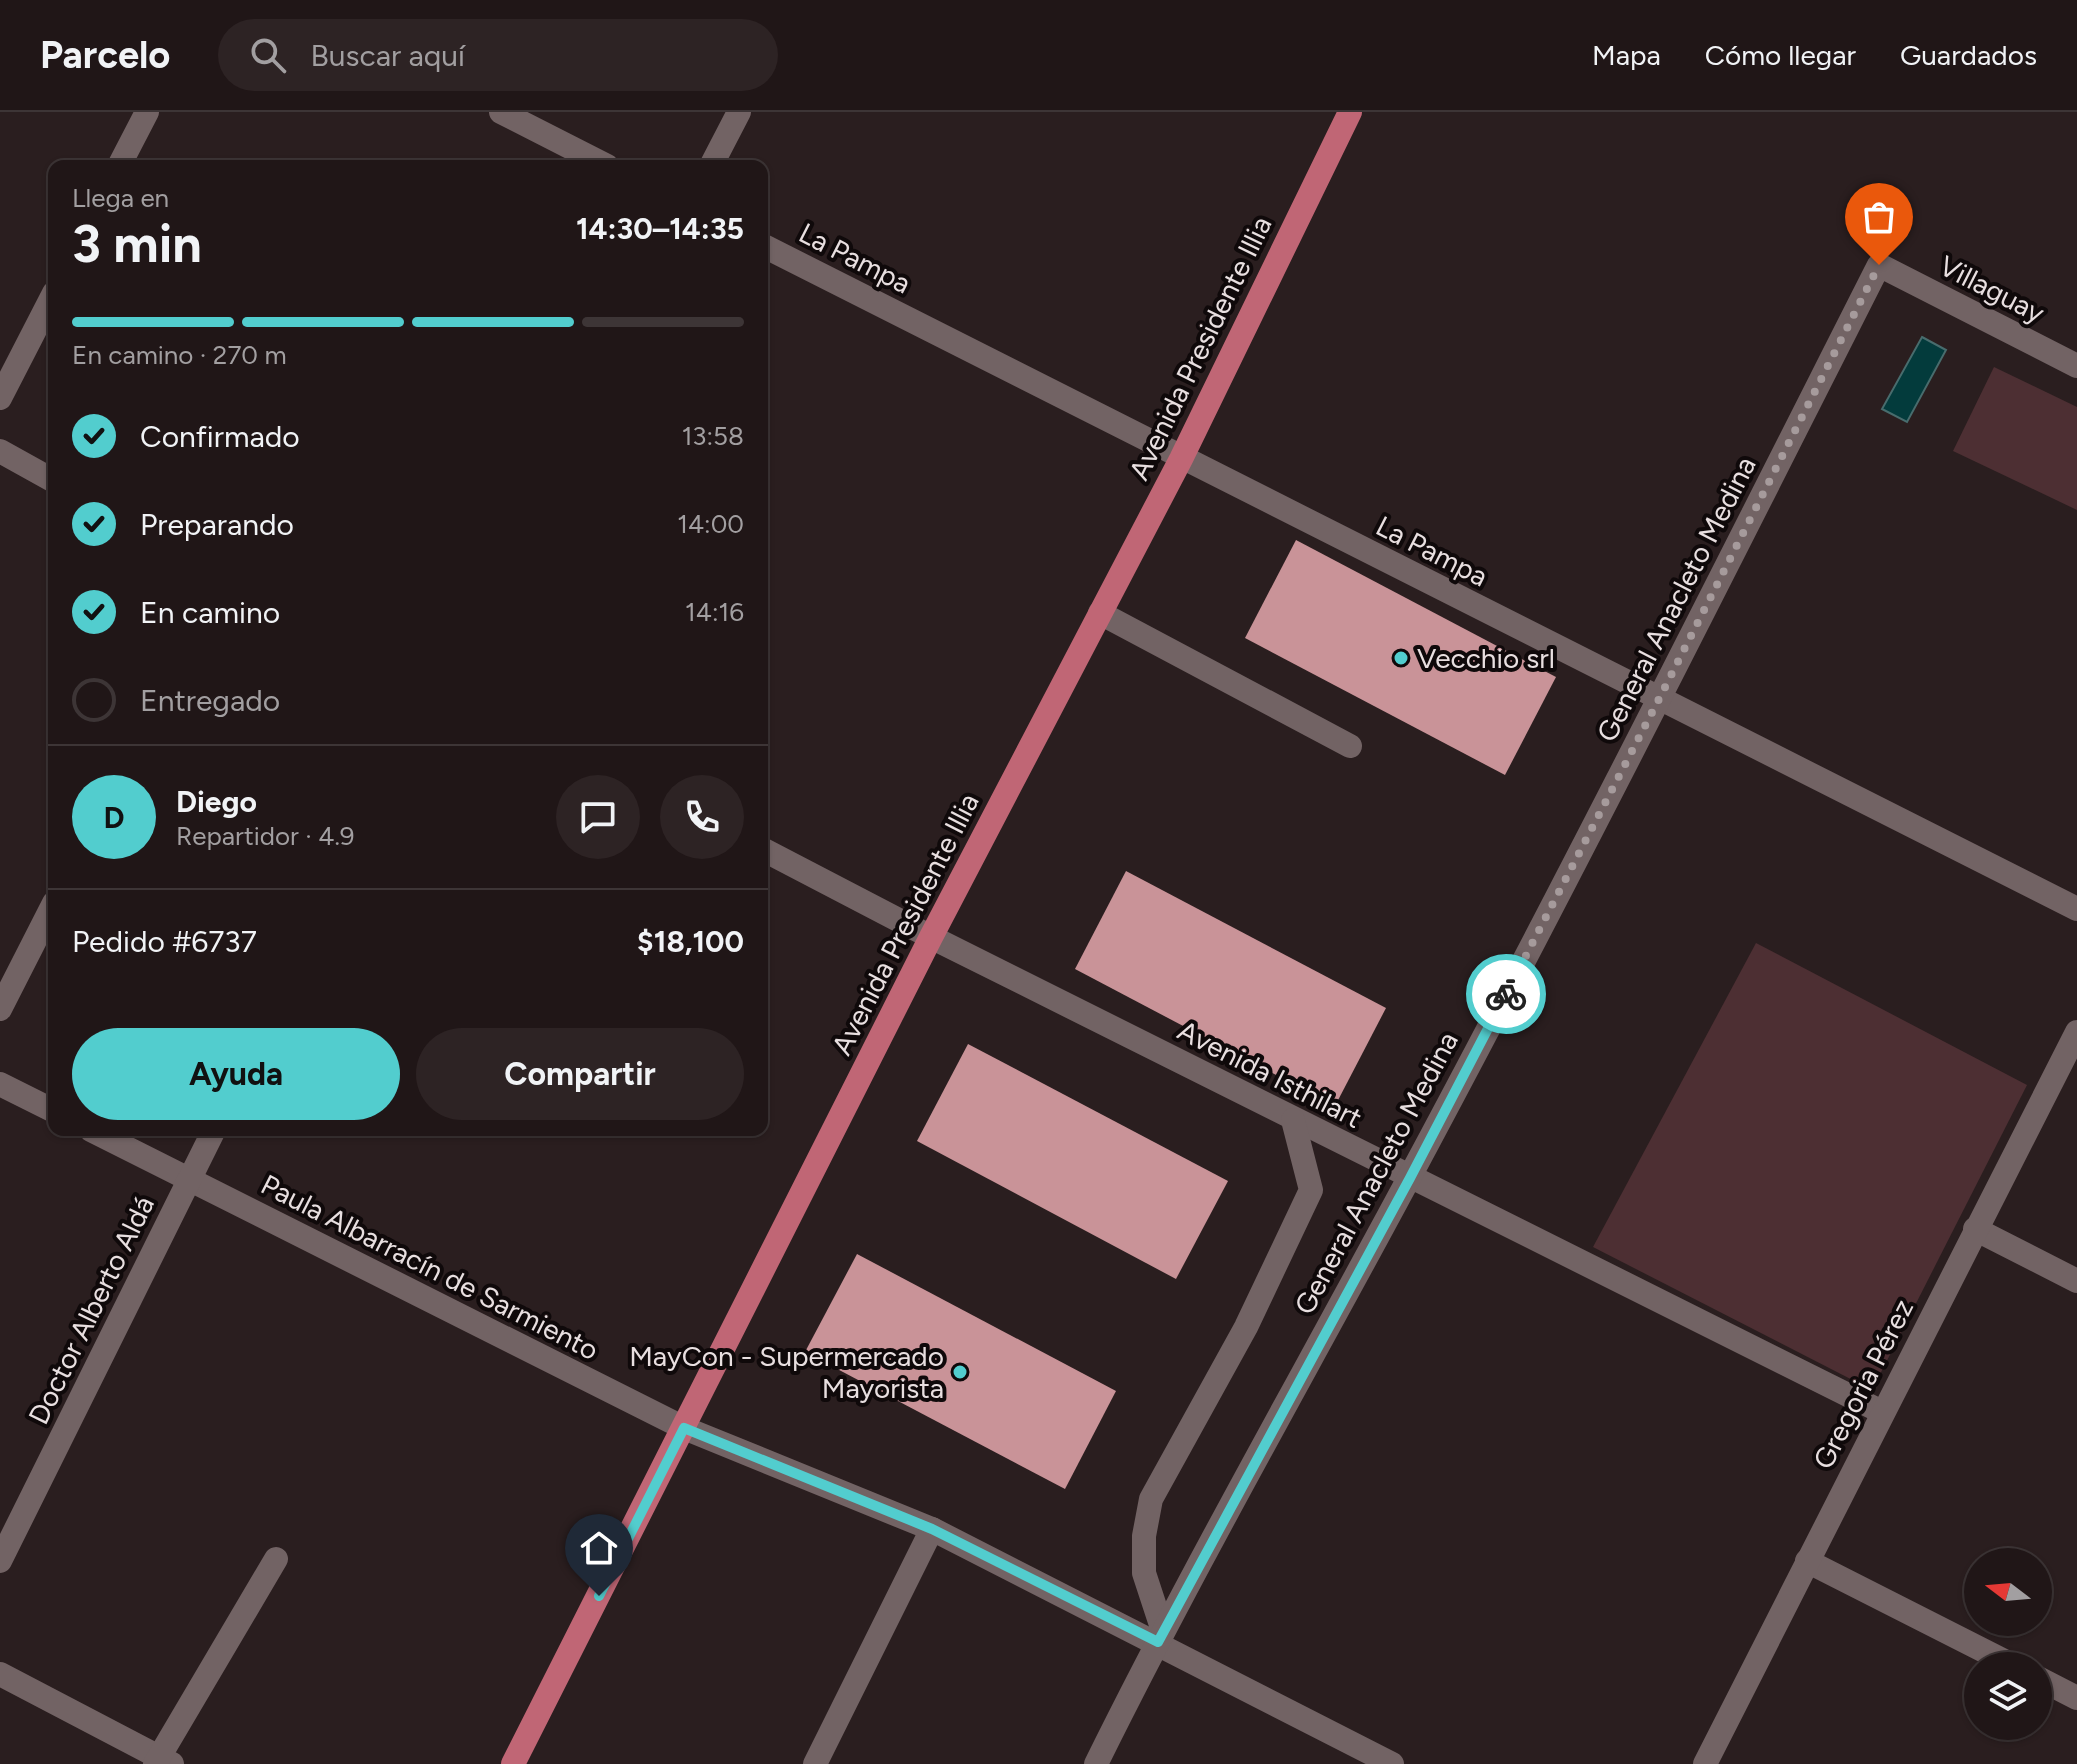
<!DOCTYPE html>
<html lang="es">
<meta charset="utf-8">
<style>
:root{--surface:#201617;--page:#2d2324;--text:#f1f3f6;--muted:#a29fa1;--line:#3d3536;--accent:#52cdce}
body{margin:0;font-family:Figtree,sans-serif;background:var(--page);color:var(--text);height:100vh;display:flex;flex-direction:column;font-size:30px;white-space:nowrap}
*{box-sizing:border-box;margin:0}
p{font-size:26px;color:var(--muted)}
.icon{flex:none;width:44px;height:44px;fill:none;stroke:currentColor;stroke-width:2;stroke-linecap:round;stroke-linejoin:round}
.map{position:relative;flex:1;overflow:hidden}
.details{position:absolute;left:48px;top:48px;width:720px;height:976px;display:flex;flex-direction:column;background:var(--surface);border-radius:16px;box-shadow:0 2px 6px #0004,0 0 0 2px var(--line)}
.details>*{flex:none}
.needle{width:52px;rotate:286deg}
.buttons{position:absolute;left:1964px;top:1436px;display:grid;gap:16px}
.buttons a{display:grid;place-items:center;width:88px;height:88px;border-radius:50%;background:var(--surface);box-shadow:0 2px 6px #0004,0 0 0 2px var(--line);font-size:40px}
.pin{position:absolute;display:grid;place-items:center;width:68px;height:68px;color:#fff;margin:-82px -34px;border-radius:50% 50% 50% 0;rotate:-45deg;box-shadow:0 0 8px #0007}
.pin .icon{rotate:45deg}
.courier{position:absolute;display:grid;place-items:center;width:80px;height:80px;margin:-40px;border:6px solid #52cdce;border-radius:50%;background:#fff;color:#222;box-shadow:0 2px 10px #0007}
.head em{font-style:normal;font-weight:700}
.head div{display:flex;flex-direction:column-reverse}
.head{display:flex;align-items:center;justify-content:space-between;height:136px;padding:0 24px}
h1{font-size:52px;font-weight:700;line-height:60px}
.bar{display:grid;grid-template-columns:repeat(4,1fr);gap:12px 8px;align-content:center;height:96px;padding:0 24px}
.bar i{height:10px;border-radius:6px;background:var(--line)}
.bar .current{background:var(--accent)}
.bar p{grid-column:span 4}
.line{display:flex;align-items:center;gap:20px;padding:0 24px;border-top:2px solid var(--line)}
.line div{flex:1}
.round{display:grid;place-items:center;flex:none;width:84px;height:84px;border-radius:42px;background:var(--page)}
ol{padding:0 24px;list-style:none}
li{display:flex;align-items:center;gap:24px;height:88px}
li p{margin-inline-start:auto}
li .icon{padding:8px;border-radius:50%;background:var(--accent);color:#111;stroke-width:4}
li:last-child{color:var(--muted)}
li i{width:44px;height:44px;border:4px solid var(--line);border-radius:50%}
.action{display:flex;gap:16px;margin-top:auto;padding:16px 24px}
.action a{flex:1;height:92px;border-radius:48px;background:var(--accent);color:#111;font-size:32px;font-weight:700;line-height:92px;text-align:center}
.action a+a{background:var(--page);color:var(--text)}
header{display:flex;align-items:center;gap:48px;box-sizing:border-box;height:112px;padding:0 40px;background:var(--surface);border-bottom:2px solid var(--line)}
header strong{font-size:38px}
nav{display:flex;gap:44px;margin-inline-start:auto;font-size:28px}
.search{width:560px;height:72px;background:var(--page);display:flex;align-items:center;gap:20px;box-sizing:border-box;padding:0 28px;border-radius:44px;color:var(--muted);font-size:30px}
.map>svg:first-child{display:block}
</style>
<header>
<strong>Parcelo</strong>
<div class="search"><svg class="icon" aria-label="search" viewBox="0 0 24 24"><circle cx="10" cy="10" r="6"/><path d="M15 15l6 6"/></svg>Buscar aquí</div>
<nav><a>Mapa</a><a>Cómo llegar</a><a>Guardados</a></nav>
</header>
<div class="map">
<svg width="2077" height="1652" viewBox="0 0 2077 1652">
<rect width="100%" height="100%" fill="#2a1e1f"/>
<g fill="#4d2f33">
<polygon points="1994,255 2077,295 2077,398 1953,339"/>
<polygon points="1756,831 2027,973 1872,1278 1593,1135"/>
</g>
<polygon fill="#033b3c" stroke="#486c6d" stroke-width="2" points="1922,225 1946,238 1907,310 1882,297"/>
<g fill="#c99398">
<polygon points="1296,428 1556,565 1505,663 1245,526"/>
<polygon points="1126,759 1386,896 1335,994 1075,857"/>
<polygon points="968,932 1228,1069 1176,1167 917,1029"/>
<polygon points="857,1142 1116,1279 1065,1377 805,1240"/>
</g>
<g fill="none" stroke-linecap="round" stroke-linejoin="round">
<g stroke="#726364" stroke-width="24">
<polyline points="501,0 607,54"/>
<polyline points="119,54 147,0"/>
<polyline points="711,54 739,0"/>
<polyline points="762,133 2077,797"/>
<polyline points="0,286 54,181"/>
<polyline points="0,339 54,369"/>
<polyline points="1100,501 1350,634"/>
<polyline points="762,737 931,825 1882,1300"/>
<polyline points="0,897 54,791"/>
<polyline points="0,972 54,999"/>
<polyline points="91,1018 684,1316 932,1417 1392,1652"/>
<polyline points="1975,1117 2077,1169"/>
<polyline points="0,1449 214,1018"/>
<polyline points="1807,1449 2014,1554"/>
<polyline points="1163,1519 1144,1461 1144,1424 1151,1387 1246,1215 1311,1078 1293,1008"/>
<polyline points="0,1562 172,1652"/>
<polyline points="2038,1566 2077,1586"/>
<polyline points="155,1652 276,1447"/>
<polyline points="815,1652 932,1417"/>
<path d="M1096 1652C1194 1454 1304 1262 1408 1068 1570 766 1724 459 1879 153L2077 254"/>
<polyline points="1705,1652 2077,920"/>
</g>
<polyline stroke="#c06675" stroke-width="24" points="513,1652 931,825 1181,347 1350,0"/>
</g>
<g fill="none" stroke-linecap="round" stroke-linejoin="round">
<polyline stroke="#a69b9c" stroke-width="8" stroke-dasharray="0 14.4" points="1506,882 1659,587 1879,153"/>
<polyline stroke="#52cdce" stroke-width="10" points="599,1484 684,1316 932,1417 1158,1530 1410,1066 1506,882"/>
</g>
<g fill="#52cdce" stroke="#0f090a" stroke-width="3">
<circle cx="1401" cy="546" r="8"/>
<circle cx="960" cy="1260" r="8"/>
</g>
<g text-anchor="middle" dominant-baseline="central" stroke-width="8" stroke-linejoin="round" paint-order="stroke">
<g font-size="28" fill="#e8dfe0" stroke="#0f090a">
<text transform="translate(855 146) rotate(27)">La Pampa</text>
<text transform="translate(1992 177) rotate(27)">Villaguay</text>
<text transform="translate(1200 236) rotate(-64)">Avenida Presidente Illia</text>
<text transform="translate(1432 439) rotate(27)">La Pampa</text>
<text transform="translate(1676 487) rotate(-63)">General Anacleto Medina</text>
<text transform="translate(905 812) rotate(-63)">Avenida Presidente Illia</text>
<text transform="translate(1270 962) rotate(27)">Avenida Isthilart</text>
<text transform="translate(1376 1061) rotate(-62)">General Anacleto Medina</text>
<text transform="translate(430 1155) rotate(27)">Paula Albarracín de Sarmiento</text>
<text transform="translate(91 1198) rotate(-64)">Doctor Alberto Aldá</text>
<text transform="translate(1863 1272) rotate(-63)">Gregoria Pérez</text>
</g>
<g font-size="28" fill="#e8dfe0" stroke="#0f090a" text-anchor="start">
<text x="1417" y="546">Vecchio srl</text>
<text x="944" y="1244" text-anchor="end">MayCon - Supermercado<tspan x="944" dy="32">Mayorista</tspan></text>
</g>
</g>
</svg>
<div class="buttons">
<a><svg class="needle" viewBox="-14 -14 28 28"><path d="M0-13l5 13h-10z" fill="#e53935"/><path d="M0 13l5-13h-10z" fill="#a29fa1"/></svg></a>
<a><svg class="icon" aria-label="layers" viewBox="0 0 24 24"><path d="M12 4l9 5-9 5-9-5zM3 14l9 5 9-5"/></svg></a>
</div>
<div class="pin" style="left:1879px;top:153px;background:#ea580c"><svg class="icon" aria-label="bag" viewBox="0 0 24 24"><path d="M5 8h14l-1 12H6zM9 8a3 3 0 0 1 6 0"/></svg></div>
<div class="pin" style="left:599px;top:1484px;background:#1f2937"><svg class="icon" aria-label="home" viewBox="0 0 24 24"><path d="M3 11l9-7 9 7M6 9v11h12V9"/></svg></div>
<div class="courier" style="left:1506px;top:882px"><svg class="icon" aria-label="bike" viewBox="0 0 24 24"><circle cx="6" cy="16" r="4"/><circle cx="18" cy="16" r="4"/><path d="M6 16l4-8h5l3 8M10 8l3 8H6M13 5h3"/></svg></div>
<section class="details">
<div class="head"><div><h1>3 min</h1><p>Llega en</p></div><em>14:30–14:35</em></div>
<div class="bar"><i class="current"></i><i class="current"></i><i class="current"></i><i></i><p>En camino · 270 m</p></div>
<ol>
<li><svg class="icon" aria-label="check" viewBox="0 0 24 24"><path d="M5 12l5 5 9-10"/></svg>Confirmado<p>13:58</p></li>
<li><svg class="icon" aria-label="check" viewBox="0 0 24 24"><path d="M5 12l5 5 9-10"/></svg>Preparando<p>14:00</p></li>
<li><svg class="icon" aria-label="check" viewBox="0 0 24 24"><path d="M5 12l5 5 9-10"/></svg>En camino<p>14:16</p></li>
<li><i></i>Entregado</li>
</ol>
<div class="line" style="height:144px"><b class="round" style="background:var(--accent);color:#111">D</b><div><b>Diego</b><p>Repartidor · 4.9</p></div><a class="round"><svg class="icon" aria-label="chat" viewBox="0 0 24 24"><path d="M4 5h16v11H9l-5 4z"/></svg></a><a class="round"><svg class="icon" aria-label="phone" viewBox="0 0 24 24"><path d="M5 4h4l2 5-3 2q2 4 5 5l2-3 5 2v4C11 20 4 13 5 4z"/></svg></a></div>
<div class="line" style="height:104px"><div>Pedido #6737</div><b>$18,100</b></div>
<div class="action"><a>Ayuda</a><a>Compartir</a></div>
</section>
</div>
